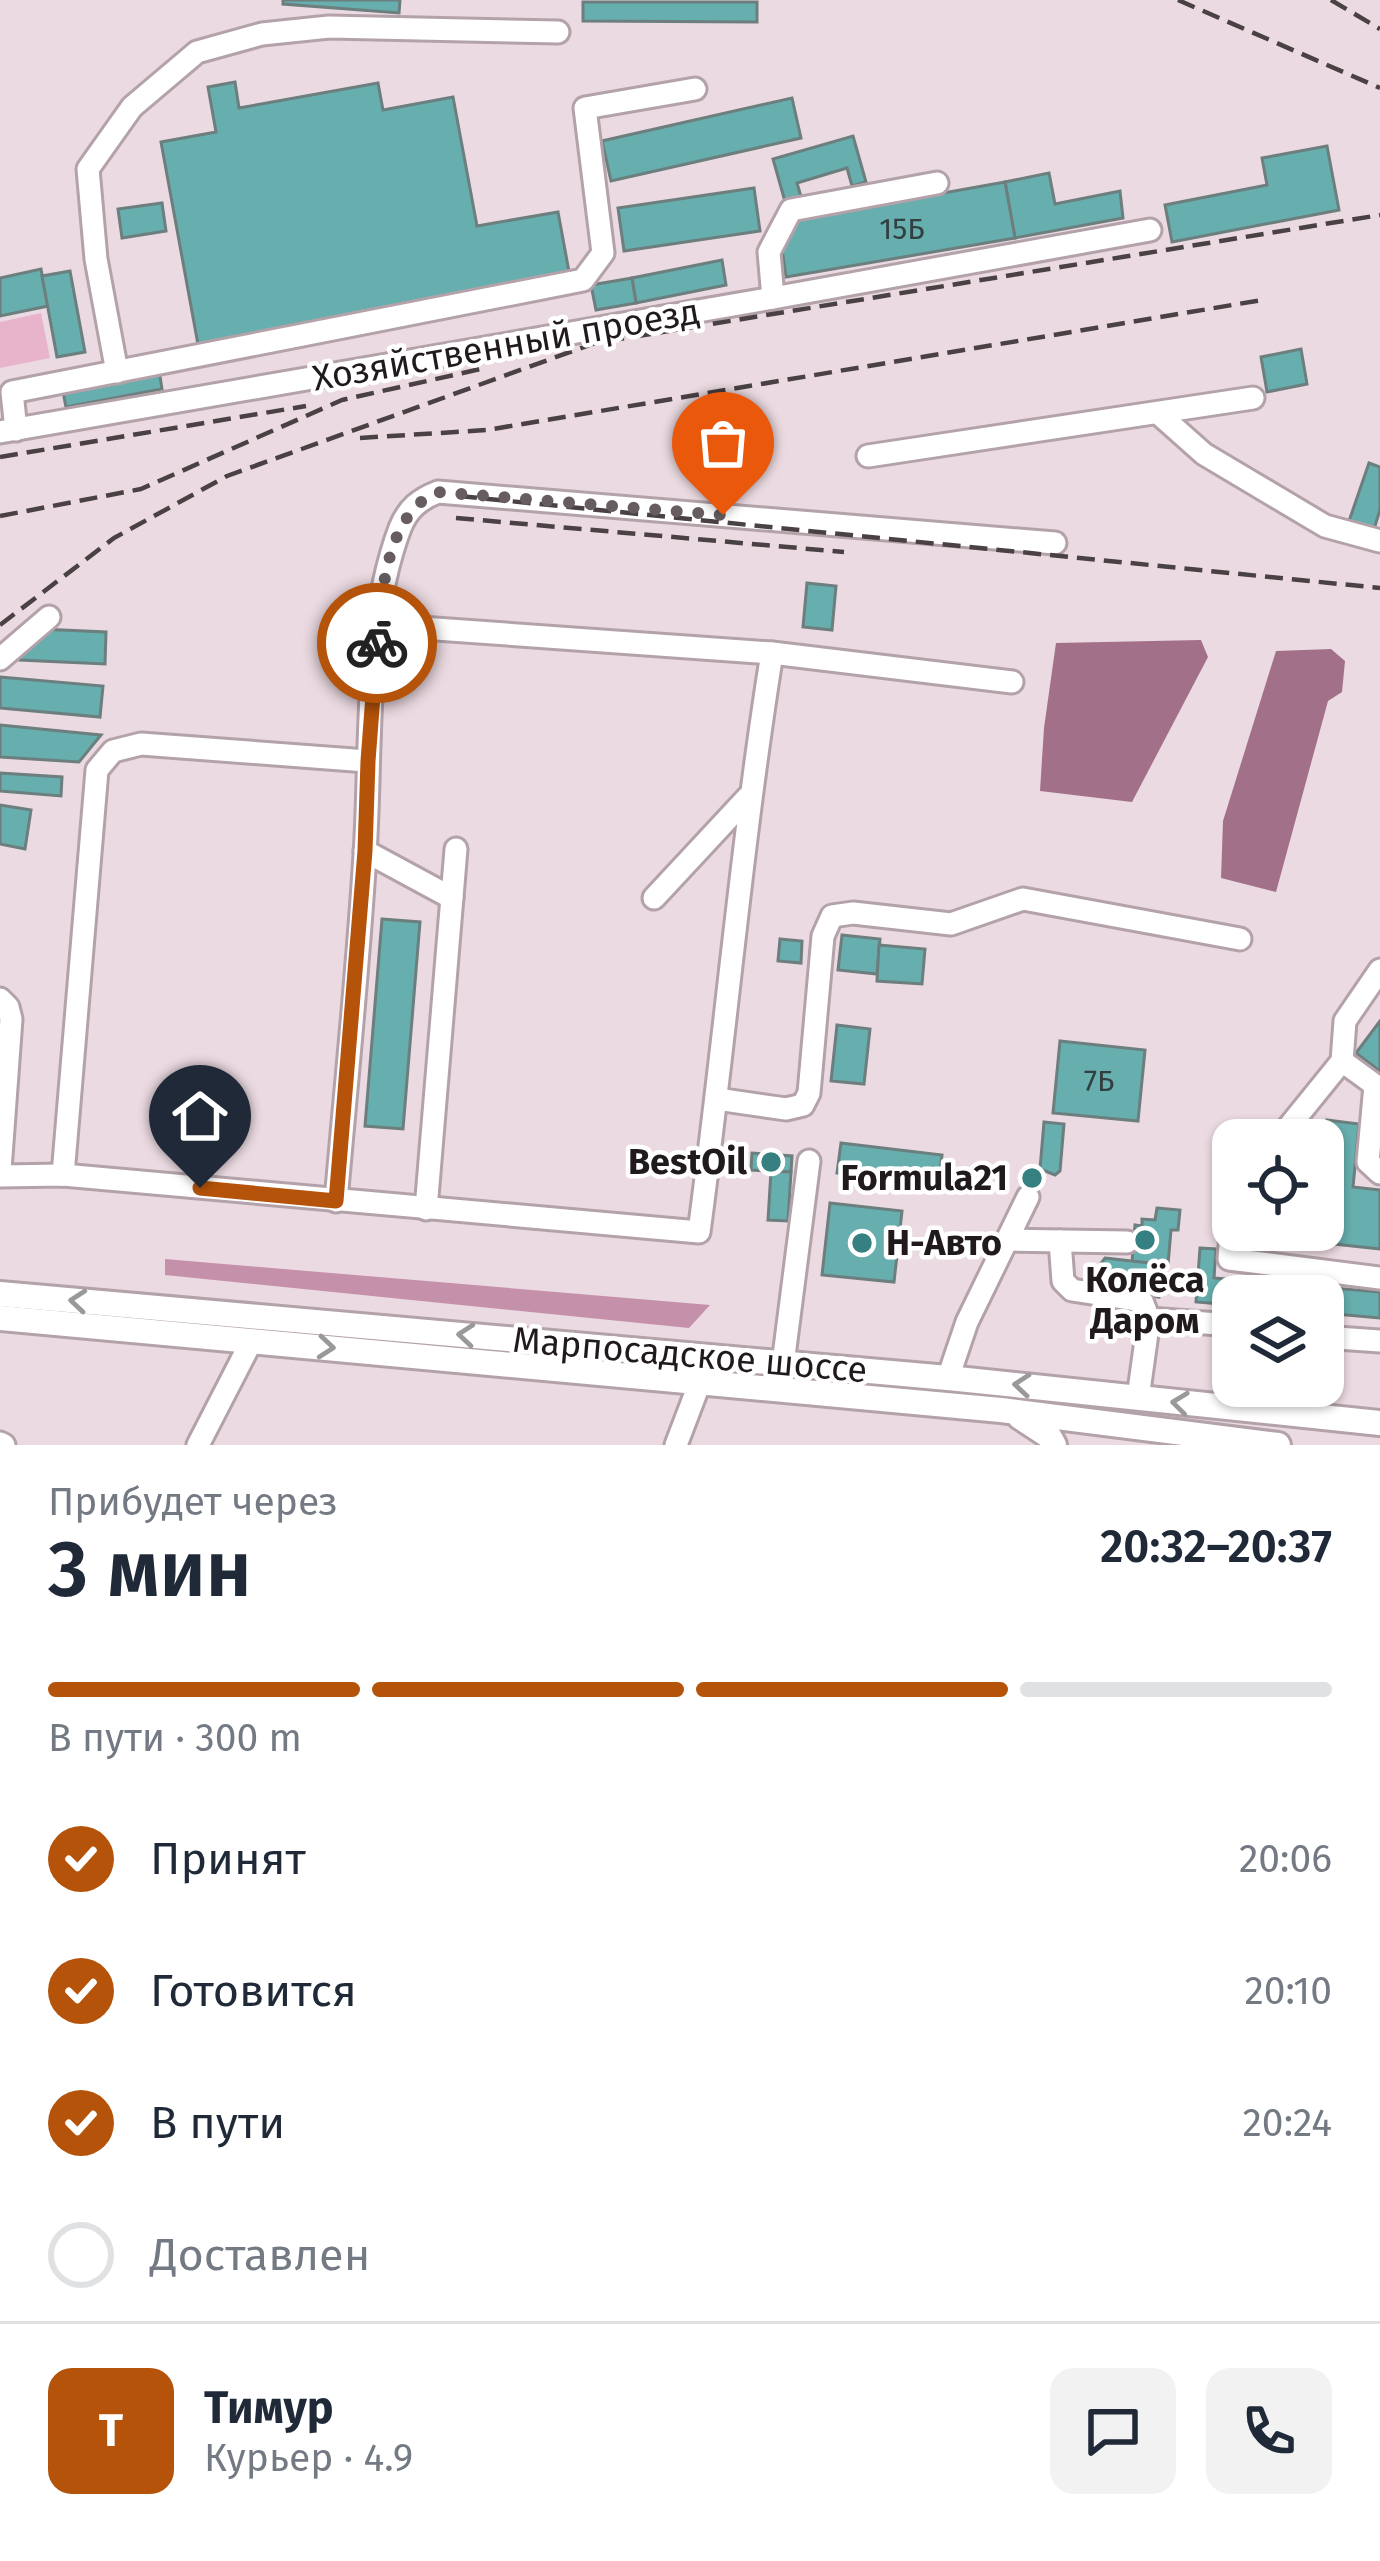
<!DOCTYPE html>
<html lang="ru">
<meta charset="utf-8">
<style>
:root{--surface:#fff;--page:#f2f2f3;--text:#1f2937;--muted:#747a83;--line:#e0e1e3;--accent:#b45309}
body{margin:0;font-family:"Fira Sans",sans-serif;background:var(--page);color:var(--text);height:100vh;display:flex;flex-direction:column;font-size:45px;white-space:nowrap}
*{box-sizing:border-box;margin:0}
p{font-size:39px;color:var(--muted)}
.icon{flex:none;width:66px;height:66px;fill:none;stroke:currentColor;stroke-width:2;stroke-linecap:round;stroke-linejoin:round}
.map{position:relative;height:1445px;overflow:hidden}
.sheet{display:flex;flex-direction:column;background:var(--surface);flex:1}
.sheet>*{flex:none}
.tools{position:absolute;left:1212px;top:1119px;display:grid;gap:24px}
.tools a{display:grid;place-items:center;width:132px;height:132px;border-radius:24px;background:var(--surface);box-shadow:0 3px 9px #0004;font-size:60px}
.pin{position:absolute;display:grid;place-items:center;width:102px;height:102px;color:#fff;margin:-123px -51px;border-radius:50% 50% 50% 0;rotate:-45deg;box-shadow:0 0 12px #0007}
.pin .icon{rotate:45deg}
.courier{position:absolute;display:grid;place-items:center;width:120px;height:120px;margin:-60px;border:9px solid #b45309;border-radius:50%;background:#fff;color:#222;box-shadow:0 3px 15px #0007}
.summary em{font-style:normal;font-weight:600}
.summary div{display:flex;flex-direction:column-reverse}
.summary{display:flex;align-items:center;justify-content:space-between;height:204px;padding:0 48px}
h1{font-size:78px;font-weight:600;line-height:90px}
.bar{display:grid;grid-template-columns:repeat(4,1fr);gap:18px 12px;align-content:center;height:144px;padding:0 48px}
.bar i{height:15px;border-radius:9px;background:var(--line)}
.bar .active{background:var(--accent)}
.bar p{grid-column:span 4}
.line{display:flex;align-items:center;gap:30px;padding:0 48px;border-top:3px solid var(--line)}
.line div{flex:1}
.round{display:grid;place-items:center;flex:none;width:126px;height:126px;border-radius:24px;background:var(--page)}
ol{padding:0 48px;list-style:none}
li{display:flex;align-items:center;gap:36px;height:132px}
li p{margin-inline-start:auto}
li .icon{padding:12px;border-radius:50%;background:var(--accent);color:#fff;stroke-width:4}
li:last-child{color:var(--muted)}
li i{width:66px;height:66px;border:6px solid var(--line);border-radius:50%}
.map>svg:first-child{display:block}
</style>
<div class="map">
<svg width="1380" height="1445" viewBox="0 0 1380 1445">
<rect width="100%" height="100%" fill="#ebdae1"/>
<polygon fill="#e8b4cc" points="41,313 50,358 0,368 0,322"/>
<polygon fill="#c590a9" points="165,1259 710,1305 689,1328 165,1275"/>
<g fill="#a27088">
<polygon points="1201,640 1208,657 1132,802 1040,791 1044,728 1056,643"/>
<polygon points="1331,649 1345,661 1342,692 1328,701 1276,892 1221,878 1223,821 1276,651"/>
</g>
<g fill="#67aeae" stroke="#6c7e7e" stroke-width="3">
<polygon points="283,0 400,0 399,13 283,4"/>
<polygon points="583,2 757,2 757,22 583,21"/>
<polygon points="235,82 239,108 378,83 383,110 453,97 477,226 558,212 570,277 199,350 161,142 216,132 208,87"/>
<polygon points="792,98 801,138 611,181 602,141"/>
<polygon points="853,136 866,182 852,186 847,168 797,183 802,200 786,205 773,159"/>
<polygon points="1327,146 1339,210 1172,242 1165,205 1267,185 1262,158"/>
<polygon points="1049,173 1055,204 1120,191 1123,218 1015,238 1005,182"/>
<polygon points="1005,182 1015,238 786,277 781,242 797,219"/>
<polygon points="754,188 760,231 624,251 618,208"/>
<polygon points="162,203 166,231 122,238 118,209"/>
<polygon points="722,260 726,285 636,303 632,278"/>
<polygon points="41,269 48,306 0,316 0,278"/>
<polygon points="70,271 85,352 57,357 42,276"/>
<polygon points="632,278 636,303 596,310 591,285"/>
<polygon points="1301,349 1307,384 1267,392 1261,357"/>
<polygon points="159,370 162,389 66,407 62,387"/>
<polygon points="1369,463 1380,467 1380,510 1374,529 1349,521"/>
<polygon points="807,583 836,586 832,630 803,627"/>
<polygon points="40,629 106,632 105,664 20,660 20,645"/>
<polygon points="0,677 103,686 100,717 0,708"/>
<polygon points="0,725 101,735 79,762 0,757"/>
<polygon points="0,773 62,777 61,796 0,791"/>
<polygon points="0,805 31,810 25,849 0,844"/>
<polygon points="382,919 420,922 403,1129 365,1126"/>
<polygon points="842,935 880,939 877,974 838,970"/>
<polygon points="780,939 802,941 801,963 778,961"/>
<polygon points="879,945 925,949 922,984 877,981"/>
<polygon points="1380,1021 1380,1071 1356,1053"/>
<polygon points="837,1025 870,1029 864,1084 831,1081"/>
<polygon points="1060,1041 1145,1050 1138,1121 1053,1113"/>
<polygon points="1327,1120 1359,1124 1353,1187 1380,1190 1380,1249 1241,1234 1242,1230 1323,1230"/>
<polygon points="1044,1122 1064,1124 1060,1171 1055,1175 1040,1169"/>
<polygon points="841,1143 942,1155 938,1185 837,1173"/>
<polygon points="752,1153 792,1156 791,1172 751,1170"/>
<polygon points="771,1171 791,1172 788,1221 768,1220"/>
<polygon points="830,1203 902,1211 894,1282 822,1275"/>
<polygon points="1157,1208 1180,1210 1178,1230 1171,1230 1168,1265 1132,1262 1135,1225 1142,1226 1142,1219 1155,1220"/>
<polygon points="1200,1248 1216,1249 1214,1278 1380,1292 1380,1318 1323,1313 1323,1296 1233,1296 1233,1305 1196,1302"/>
<polygon points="1105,1258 1168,1265 1159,1297 1082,1288 1083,1280 1088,1280"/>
</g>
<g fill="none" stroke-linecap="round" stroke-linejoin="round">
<g stroke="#b3a2aa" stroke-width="27">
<g id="minor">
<polyline points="773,298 1150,230"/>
<polyline points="117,372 96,259 88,169 132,107 197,52 262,34 329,27 558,32"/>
<polyline points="1159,414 1204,454 1325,526 1380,541"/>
<polyline points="16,430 12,392 583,280 603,253 585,108 695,89"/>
<polyline points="0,432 773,298 769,252 791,210 937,183"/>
<polyline points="868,456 1253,398"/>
<polyline points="379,625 772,653 1012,682"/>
<polyline points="0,659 49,617"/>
<polyline points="365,851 452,898"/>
<polyline points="654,898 748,797"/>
<polyline points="0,999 8,1007 11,1019 0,1170"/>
<polyline points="1342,1061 1375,1085 1368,1162 1380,1173"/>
<polyline points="717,1099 786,1109 803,1105 809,1093 823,936 832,916 853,913 951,924 1023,899 1240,939"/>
<polyline points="1278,1140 1342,1061 1345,1021 1380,970"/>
<polyline points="63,1175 97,770 113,751 141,744 367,761"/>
<path d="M0 1176 63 1175 699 1232C725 1040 741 846 772 653"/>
<path d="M336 1201C346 1085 358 970 365 854 372 750 363 626 400 528 408 508 420 499 438 492L1055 543"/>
<polyline points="1233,1206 1229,1259 1380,1278"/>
<polyline points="426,1209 456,849"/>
<polyline points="1008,1240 1127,1242"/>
<polyline points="1060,1241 1063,1281 1072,1290 1142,1301 1149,1319"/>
<polyline points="1323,1337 1380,1341"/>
<polyline points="783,1364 809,1161"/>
<polyline points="948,1378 967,1322 1028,1197"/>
<polyline points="1138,1398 1149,1319 1233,1325"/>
<polyline points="0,1443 4,1445"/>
<polyline points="198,1445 252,1340"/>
<polyline points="676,1445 700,1382"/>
</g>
</g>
<g stroke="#b3a2aa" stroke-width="30">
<g id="major">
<polyline points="0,1294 948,1378 1380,1423"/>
<polyline points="0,1318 1001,1410 1278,1445"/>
<polyline points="1020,1417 1049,1436 1054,1445"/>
</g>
</g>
<use href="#minor" stroke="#fff" stroke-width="21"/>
<use href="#major" stroke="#fff" stroke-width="24"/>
<g stroke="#494144" stroke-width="4.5" stroke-dasharray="18 9" stroke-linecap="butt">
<polyline points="1178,0 1380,88"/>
<polyline points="1331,0 1380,29"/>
<polyline points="360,438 487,430 1262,300"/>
<polyline points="0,457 306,406"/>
<polyline points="459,496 1380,588"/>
<polyline points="0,516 141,489 342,400 485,368"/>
<polyline points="456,518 844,552"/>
<polyline points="0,625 114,538 227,476 595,343 1380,215"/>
</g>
</g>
<defs><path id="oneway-chevron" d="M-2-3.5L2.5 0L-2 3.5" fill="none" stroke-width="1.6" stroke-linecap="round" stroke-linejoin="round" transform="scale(3)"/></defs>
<g stroke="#9b9899">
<use href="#oneway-chevron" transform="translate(78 1301) rotate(-175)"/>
<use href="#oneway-chevron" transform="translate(466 1335) rotate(-175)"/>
<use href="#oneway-chevron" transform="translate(326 1347) rotate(5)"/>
<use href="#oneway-chevron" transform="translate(1022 1385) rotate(-175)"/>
<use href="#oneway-chevron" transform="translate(1180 1403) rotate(-173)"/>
</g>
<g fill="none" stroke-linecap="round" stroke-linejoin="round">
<path stroke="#675d61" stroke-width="12" stroke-dasharray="0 21.6" d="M377 643C382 593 386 513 438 492L723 515"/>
<polyline stroke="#b45309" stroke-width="15" points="200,1188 336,1201 365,851 368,761 377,643"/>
</g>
<g fill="#378081" stroke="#fff" stroke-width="4.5">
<circle cx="771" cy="1162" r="12"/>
<circle cx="1032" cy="1178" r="12"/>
<circle cx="1145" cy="1240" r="12"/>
<circle cx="862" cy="1243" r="12"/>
</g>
<g text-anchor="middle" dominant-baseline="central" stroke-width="9" stroke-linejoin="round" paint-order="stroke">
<g font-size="30" fill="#323f40">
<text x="902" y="229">15Б</text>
<text x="1099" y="1081">7Б</text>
</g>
<g font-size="36" fill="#201a1c" stroke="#fff">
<text transform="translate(506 345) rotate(-10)">Хозяйственный проезд</text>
<text transform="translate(690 1355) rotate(5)">Марпосадское шоссе</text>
</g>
<g font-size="36" font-weight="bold" fill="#201a1c" stroke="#fff" text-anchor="end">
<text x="747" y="1162">BestOil</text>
<text x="1008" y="1178">Formula21</text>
<text x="886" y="1243" text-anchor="start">Н-Авто</text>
<text x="1145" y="1280" text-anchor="middle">Колёса<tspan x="1145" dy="41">Даром</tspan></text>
</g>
</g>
</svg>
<div class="tools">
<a><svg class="icon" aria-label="locate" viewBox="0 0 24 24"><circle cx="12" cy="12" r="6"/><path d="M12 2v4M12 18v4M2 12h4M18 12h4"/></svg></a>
<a><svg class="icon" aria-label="layers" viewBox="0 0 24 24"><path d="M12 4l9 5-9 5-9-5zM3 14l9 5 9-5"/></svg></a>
</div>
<div class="pin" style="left:723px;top:515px;background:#ea580c"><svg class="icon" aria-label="bag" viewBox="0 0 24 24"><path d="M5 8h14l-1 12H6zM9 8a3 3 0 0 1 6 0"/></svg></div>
<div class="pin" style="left:200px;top:1188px;background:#1f2937"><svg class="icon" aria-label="home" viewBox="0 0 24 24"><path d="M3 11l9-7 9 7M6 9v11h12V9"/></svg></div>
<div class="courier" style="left:377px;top:643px"><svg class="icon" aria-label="bike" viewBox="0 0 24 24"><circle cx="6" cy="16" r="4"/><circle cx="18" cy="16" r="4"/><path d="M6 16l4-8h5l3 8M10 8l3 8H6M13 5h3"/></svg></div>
</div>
<section class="sheet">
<div class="summary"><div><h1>3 мин</h1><p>Прибудет через</p></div><em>20:32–20:37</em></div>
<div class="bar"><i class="active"></i><i class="active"></i><i class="active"></i><i></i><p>В пути · 300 m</p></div>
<ol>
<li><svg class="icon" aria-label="check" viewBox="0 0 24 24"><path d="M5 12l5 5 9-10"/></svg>Принят<p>20:06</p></li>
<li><svg class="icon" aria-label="check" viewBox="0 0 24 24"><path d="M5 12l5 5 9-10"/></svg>Готовится<p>20:10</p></li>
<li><svg class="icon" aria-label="check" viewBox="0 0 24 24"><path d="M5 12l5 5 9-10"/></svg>В пути<p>20:24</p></li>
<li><i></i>Доставлен</li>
</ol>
<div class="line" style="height:216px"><b class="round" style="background:var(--accent);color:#fff">Т</b><div><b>Тимур</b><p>Курьер · 4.9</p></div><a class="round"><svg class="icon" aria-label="chat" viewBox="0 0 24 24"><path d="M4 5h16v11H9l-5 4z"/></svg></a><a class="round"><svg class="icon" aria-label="phone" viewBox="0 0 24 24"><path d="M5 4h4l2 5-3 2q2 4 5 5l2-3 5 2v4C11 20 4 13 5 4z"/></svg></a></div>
</section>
